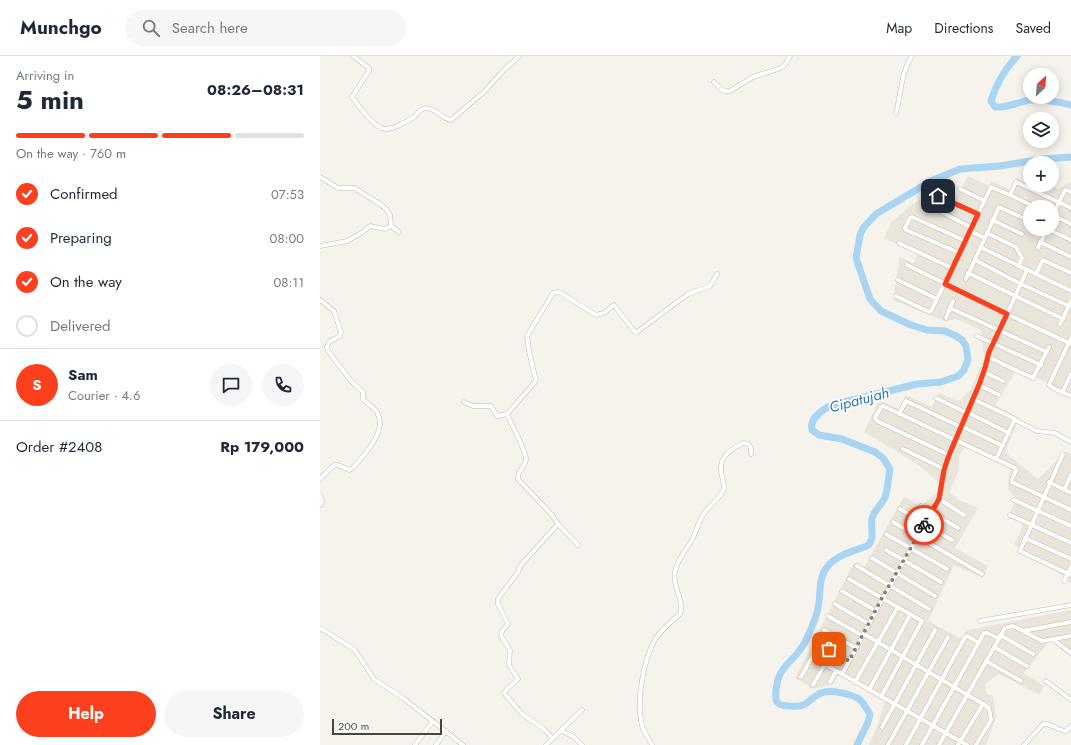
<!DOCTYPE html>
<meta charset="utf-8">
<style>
:root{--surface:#fff;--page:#f6f6f7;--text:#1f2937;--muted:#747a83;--line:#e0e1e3;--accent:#fc3f1d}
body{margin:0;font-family:Jost,sans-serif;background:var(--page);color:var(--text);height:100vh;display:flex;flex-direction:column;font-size:15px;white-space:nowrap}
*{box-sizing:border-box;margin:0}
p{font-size:13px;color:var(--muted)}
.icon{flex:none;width:22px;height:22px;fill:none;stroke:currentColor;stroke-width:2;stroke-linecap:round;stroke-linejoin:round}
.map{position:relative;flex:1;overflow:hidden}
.sheet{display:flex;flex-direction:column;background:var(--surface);width:320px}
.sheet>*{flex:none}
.needle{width:26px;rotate:26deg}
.fabs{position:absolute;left:703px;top:12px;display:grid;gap:8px}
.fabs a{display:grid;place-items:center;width:36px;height:36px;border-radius:50%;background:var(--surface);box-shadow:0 2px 10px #0003;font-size:20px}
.scale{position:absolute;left:12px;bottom:10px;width:110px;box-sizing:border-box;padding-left:4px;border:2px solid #4b4439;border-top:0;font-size:11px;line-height:14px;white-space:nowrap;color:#4b4439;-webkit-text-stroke:3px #fff;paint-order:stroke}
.pin{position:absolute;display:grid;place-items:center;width:34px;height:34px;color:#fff;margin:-17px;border-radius:8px;box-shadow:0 2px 6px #0006}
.courier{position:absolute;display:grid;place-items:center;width:40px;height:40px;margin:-20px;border:3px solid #fc3f1d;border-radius:50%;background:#fff;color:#222;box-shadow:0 1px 5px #0007}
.head em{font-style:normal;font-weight:700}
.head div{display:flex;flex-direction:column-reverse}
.head{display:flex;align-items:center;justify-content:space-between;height:68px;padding:0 16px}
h1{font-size:26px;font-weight:700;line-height:30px}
.bar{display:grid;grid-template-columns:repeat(4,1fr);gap:6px 4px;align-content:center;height:48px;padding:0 16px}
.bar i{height:5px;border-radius:3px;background:var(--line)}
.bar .selected{background:var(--accent)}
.bar p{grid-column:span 4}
.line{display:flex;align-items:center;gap:10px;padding:0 16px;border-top:1px solid var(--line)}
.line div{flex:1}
.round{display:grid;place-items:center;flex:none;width:42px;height:42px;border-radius:21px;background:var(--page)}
ol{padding:0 16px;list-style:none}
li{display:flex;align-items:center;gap:12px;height:44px}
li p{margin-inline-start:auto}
li .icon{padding:4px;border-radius:50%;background:var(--accent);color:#fff;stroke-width:4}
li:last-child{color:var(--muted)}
li i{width:22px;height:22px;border:2px solid var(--line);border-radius:50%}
.action{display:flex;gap:8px;margin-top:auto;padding:8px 16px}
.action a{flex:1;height:46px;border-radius:24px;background:var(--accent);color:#fff;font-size:16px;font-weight:700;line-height:46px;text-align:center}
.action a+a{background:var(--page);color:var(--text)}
header{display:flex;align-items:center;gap:24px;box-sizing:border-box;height:56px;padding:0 20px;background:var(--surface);border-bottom:1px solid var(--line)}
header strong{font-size:19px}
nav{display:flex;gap:22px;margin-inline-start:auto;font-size:14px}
.search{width:280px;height:36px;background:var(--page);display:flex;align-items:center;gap:10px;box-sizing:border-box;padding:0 14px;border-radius:22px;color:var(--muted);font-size:15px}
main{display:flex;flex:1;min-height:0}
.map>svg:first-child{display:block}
</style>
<header>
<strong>Munchgo</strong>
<div class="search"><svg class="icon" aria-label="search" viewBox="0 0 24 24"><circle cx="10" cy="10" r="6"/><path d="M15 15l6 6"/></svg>Search here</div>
<nav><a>Map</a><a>Directions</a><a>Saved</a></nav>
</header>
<main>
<section class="sheet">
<div class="head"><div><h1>5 min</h1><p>Arriving in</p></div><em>08:26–08:31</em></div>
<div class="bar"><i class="selected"></i><i class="selected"></i><i class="selected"></i><i></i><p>On the way · 760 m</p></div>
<ol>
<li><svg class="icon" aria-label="check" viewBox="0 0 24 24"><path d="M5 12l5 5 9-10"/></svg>Confirmed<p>07:53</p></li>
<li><svg class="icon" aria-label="check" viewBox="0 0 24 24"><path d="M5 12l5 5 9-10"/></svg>Preparing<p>08:00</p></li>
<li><svg class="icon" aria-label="check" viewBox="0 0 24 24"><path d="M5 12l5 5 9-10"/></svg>On the way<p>08:11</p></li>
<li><i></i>Delivered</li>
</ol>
<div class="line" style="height:72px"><b class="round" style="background:var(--accent);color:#fff">S</b><div><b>Sam</b><p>Courier · 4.6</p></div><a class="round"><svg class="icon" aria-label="chat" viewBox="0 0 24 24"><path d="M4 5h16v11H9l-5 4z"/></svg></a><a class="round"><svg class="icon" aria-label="phone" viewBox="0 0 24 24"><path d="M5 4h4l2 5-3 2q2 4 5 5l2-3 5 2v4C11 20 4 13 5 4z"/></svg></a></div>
<div class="line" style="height:52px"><div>Order #2408</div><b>Rp 179,000</b></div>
<div class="action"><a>Help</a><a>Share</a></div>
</section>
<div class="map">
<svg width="751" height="689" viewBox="0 0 751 689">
<rect width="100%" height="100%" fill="#f6f3ec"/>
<path fill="#eae5da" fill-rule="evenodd" d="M648 120 669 130 671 125 690 134 696 122 712 130 730 129 738 133 751 125V338L697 313 675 349 699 362 685 396 718 423 746 396 751 398V528L739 517 714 503 694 488 701 475 702 467 690 457 696 443 688 433 690 413 652 390 645 391 639 400V414L629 436 639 444 658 452 635 492 668 510 663 522 634 509 608 565 642 583 647 574 751 554V601L730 584 704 617 724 630 720 639 679 618 665 628 667 638 673 640 676 662 666 689H549L557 671 565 644 519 619 513 628 493 633 475 622 534 507 544 511 584 441 601 450 621 434V428L597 408 544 376 559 344 579 353 586 339 612 351 619 337 639 345 651 333 664 302 661 274 636 263 624 265 573 244 580 201 594 207 598 198 564 182 571 167 591 149 615 135 635 143ZM710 151H732V173H710Z"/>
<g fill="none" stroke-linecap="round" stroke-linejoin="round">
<g stroke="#a9d4f2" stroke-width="7">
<path d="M697 0C685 13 676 29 671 45L675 51C687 52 698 46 710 44 723 43 738 46 751 49"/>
<path d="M537 689 548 666 550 658C547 653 543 646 539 643 531 638 510 633 501 637 494 640 489 646 483 649 478 651 460 651 457 646 455 643 456 638 456 634 459 607 475 606 485 586 490 575 496 564 498 552 501 538 498 522 507 511 516 499 534 495 547 490 556 483 550 473 552 463 553 455 562 449 565 441 568 433 568 422 570 413L563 402 555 396 522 383 499 379 492 374C489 362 502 354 512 349L597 328 621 326 638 320 644 314 648 303 646 290 642 284 636 280 625 275 607 274 591 269 561 255 550 243 536 202 540 179 544 171 556 158 611 125 640 113 680 110 722 103 751 101"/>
</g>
<g stroke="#c2bbae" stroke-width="5">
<g id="minor">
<path d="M33 0 49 12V15L32 41C38 49 55 73 65 73 72 74 88 65 94 61 97 58 101 52 106 52 116 52 122 63 131 64L165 35 181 17 199 0"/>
<polyline points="394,26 402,34 405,35 410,35 433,21 461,12 466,7 470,0"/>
<path d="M576 57C581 38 581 16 592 0"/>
<polyline points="0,121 18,132 34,132 60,148 67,154 70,159 71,170"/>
<polyline points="640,133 665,145"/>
<polyline points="690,139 671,131 650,175 665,182 679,151 710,165"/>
<polyline points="618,140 658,158"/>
<polyline points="612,151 652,172"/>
<polyline points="715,151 690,139 696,126 751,152"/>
<polyline points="732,159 751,168"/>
<polyline points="732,161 745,134 746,134 751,136"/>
<polyline points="672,164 702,178"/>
<polyline points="71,170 79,176"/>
<polyline points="727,173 751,184"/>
<polyline points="667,177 696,191 702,202 698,210"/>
<polyline points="720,186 751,201"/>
<polyline points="0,190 27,185 40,178 50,170 65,173 71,170"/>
<polyline points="660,191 751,235"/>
<polyline points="718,192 727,173"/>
<polyline points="640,197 650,175"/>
<polyline points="655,204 701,228 749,250"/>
<polyline points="587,209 687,258 707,214"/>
<polyline points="632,212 640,197 586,174 585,172 590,162 592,161 646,185"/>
<polyline points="648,217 743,263"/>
<polyline points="716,218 723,204 751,217"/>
<polyline points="646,223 665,182"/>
<polyline points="578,224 617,243"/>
<polyline points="576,240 609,256 611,255 632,212 579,187"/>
<path d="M0 244 14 255 21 276 20 280 9 286 7 291 8 295 32 326 43 336V343C47 348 54 351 57 356 68 375 45 397 34 411L29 414 18 409H14L0 423"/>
<polyline points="630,252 727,296"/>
<polyline points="626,262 633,245"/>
<polyline points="740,268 751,245"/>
<polyline points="657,280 721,309"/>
<polyline points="751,282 729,329 733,332 751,340"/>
<polyline points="668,301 713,322 729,291"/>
<polyline points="664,316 683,325"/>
<polyline points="659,329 679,339"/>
<polyline points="742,337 751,318"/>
<polyline points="616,342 647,357"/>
<polyline points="653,343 695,363 676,403"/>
<polyline points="144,346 153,350 171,350 177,360 187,358"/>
<polyline points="647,356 689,377"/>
<polyline points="579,358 586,345 641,371"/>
<polyline points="695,364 717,375 735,377 751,386"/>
<polyline points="641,370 683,390"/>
<polyline points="583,393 624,413"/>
<polyline points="743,398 700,495 751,519"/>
<polyline points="629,399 557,365 555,362 561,351 563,350 695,412 696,414 692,424 692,426 751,454"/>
<polyline points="729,426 751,437"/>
<polyline points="744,434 751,419"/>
<polyline points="0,439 2,446 0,449"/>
<polyline points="619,443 644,459"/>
<polyline points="694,444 751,470"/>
<polyline points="601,450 638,472"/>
<polyline points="580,453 632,484"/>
<polyline points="690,459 751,487"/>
<polyline points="573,466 662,518"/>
<polyline points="238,468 258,489"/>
<polyline points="566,478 627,513"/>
<polyline points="705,482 751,503"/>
<polyline points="566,494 621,526"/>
<polyline points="552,502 615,540"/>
<polyline points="537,510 609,553"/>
<polyline points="529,523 602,565 561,641"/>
<polyline points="744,525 751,511"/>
<polyline points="522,535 556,555"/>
<polyline points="515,548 549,568"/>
<polyline points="508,560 543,580"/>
<polyline points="660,565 751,549"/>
<polyline points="0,572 35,594 54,623 83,642 143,689"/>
<polyline points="504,574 536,592"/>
<polyline points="703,575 751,566"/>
<polyline points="544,578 663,648 638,689"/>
<polyline points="680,579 713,598"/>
<polyline points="734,584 751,597"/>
<polyline points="498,588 529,605"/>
<polyline points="674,591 707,610"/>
<polyline points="666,605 701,625"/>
<polyline points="522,618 563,542 619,443 624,413 629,399 659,329 665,312 669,296 687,258 751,288"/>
<polyline points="481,621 492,601 647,689"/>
<polyline points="726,625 751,644"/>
<polyline points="510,626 516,615"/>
<polyline points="535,626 578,551"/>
<polyline points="493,629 505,608"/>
<polyline points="549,634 590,559"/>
<polyline points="562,671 615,574"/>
<polyline points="242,675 254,681 262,689"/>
<path d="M233 683 225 674 202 658 184 637 187 633 198 623 189 609 190 594 181 580 182 575 188 568 178 548V543L198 516 201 509 238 468 232 459 198 423C197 414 206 411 206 403 206 394 191 368 187 358L216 325 209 295 207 280 230 242 233 237 239 236 276 259 284 257 294 249 314 275 317 276 368 238 390 230 397 218"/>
<polyline points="95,689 113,665"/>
<polyline points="116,689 126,675"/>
<polyline points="226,689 262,654"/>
<path d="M332 689C329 683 324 676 322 670 316 646 323 603 336 582 342 573 352 565 360 558 365 546 352 530 355 516 357 504 366 494 372 484 377 474 378 465 385 456 390 449 402 441 404 432 404 426 401 419 401 414 400 399 412 393 423 387L428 388 431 392V398"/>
<polyline points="568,689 628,581"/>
<polyline points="586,689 645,581 647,580 659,587"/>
<polyline points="602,689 664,577 667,577 678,582"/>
<polyline points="619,689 685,572 693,570 722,585 751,580"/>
<polyline points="656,689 671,664 669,652 663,648"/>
<polyline points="704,689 723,668 727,668 744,675 746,675 751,670"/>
</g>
</g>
<use href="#minor" stroke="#fff" stroke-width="4"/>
</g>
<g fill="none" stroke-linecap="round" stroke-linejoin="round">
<polyline stroke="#878178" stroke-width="4" stroke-dasharray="0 7.2" points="509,593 529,605 562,542 604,469"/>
<polyline stroke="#fc3f1d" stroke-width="5" points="604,469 619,443 624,414 629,399 659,329 665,312 669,296 687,258 625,228 658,158 618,140"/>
</g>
<g text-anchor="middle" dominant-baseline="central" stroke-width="3.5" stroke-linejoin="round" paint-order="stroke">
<g font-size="15" font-style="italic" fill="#2e7ab2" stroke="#fff">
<text transform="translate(539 344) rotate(-15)">Cipatujah</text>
</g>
</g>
</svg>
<div class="fabs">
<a><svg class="needle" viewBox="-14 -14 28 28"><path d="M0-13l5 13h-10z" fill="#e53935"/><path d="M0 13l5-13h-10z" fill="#747a83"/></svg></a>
<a><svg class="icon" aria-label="layers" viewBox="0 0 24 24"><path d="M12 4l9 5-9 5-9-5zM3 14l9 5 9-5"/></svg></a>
<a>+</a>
<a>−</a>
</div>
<div class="scale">200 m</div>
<div class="pin" style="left:509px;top:593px;background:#ea580c"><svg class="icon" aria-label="bag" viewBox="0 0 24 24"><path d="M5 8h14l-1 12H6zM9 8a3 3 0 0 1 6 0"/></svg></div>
<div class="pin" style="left:618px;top:140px;background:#1f2937"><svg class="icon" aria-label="home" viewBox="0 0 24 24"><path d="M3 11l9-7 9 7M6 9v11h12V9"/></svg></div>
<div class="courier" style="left:604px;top:469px"><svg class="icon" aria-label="bike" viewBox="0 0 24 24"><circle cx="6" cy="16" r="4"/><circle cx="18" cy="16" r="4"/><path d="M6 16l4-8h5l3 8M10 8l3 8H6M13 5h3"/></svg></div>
</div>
</main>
